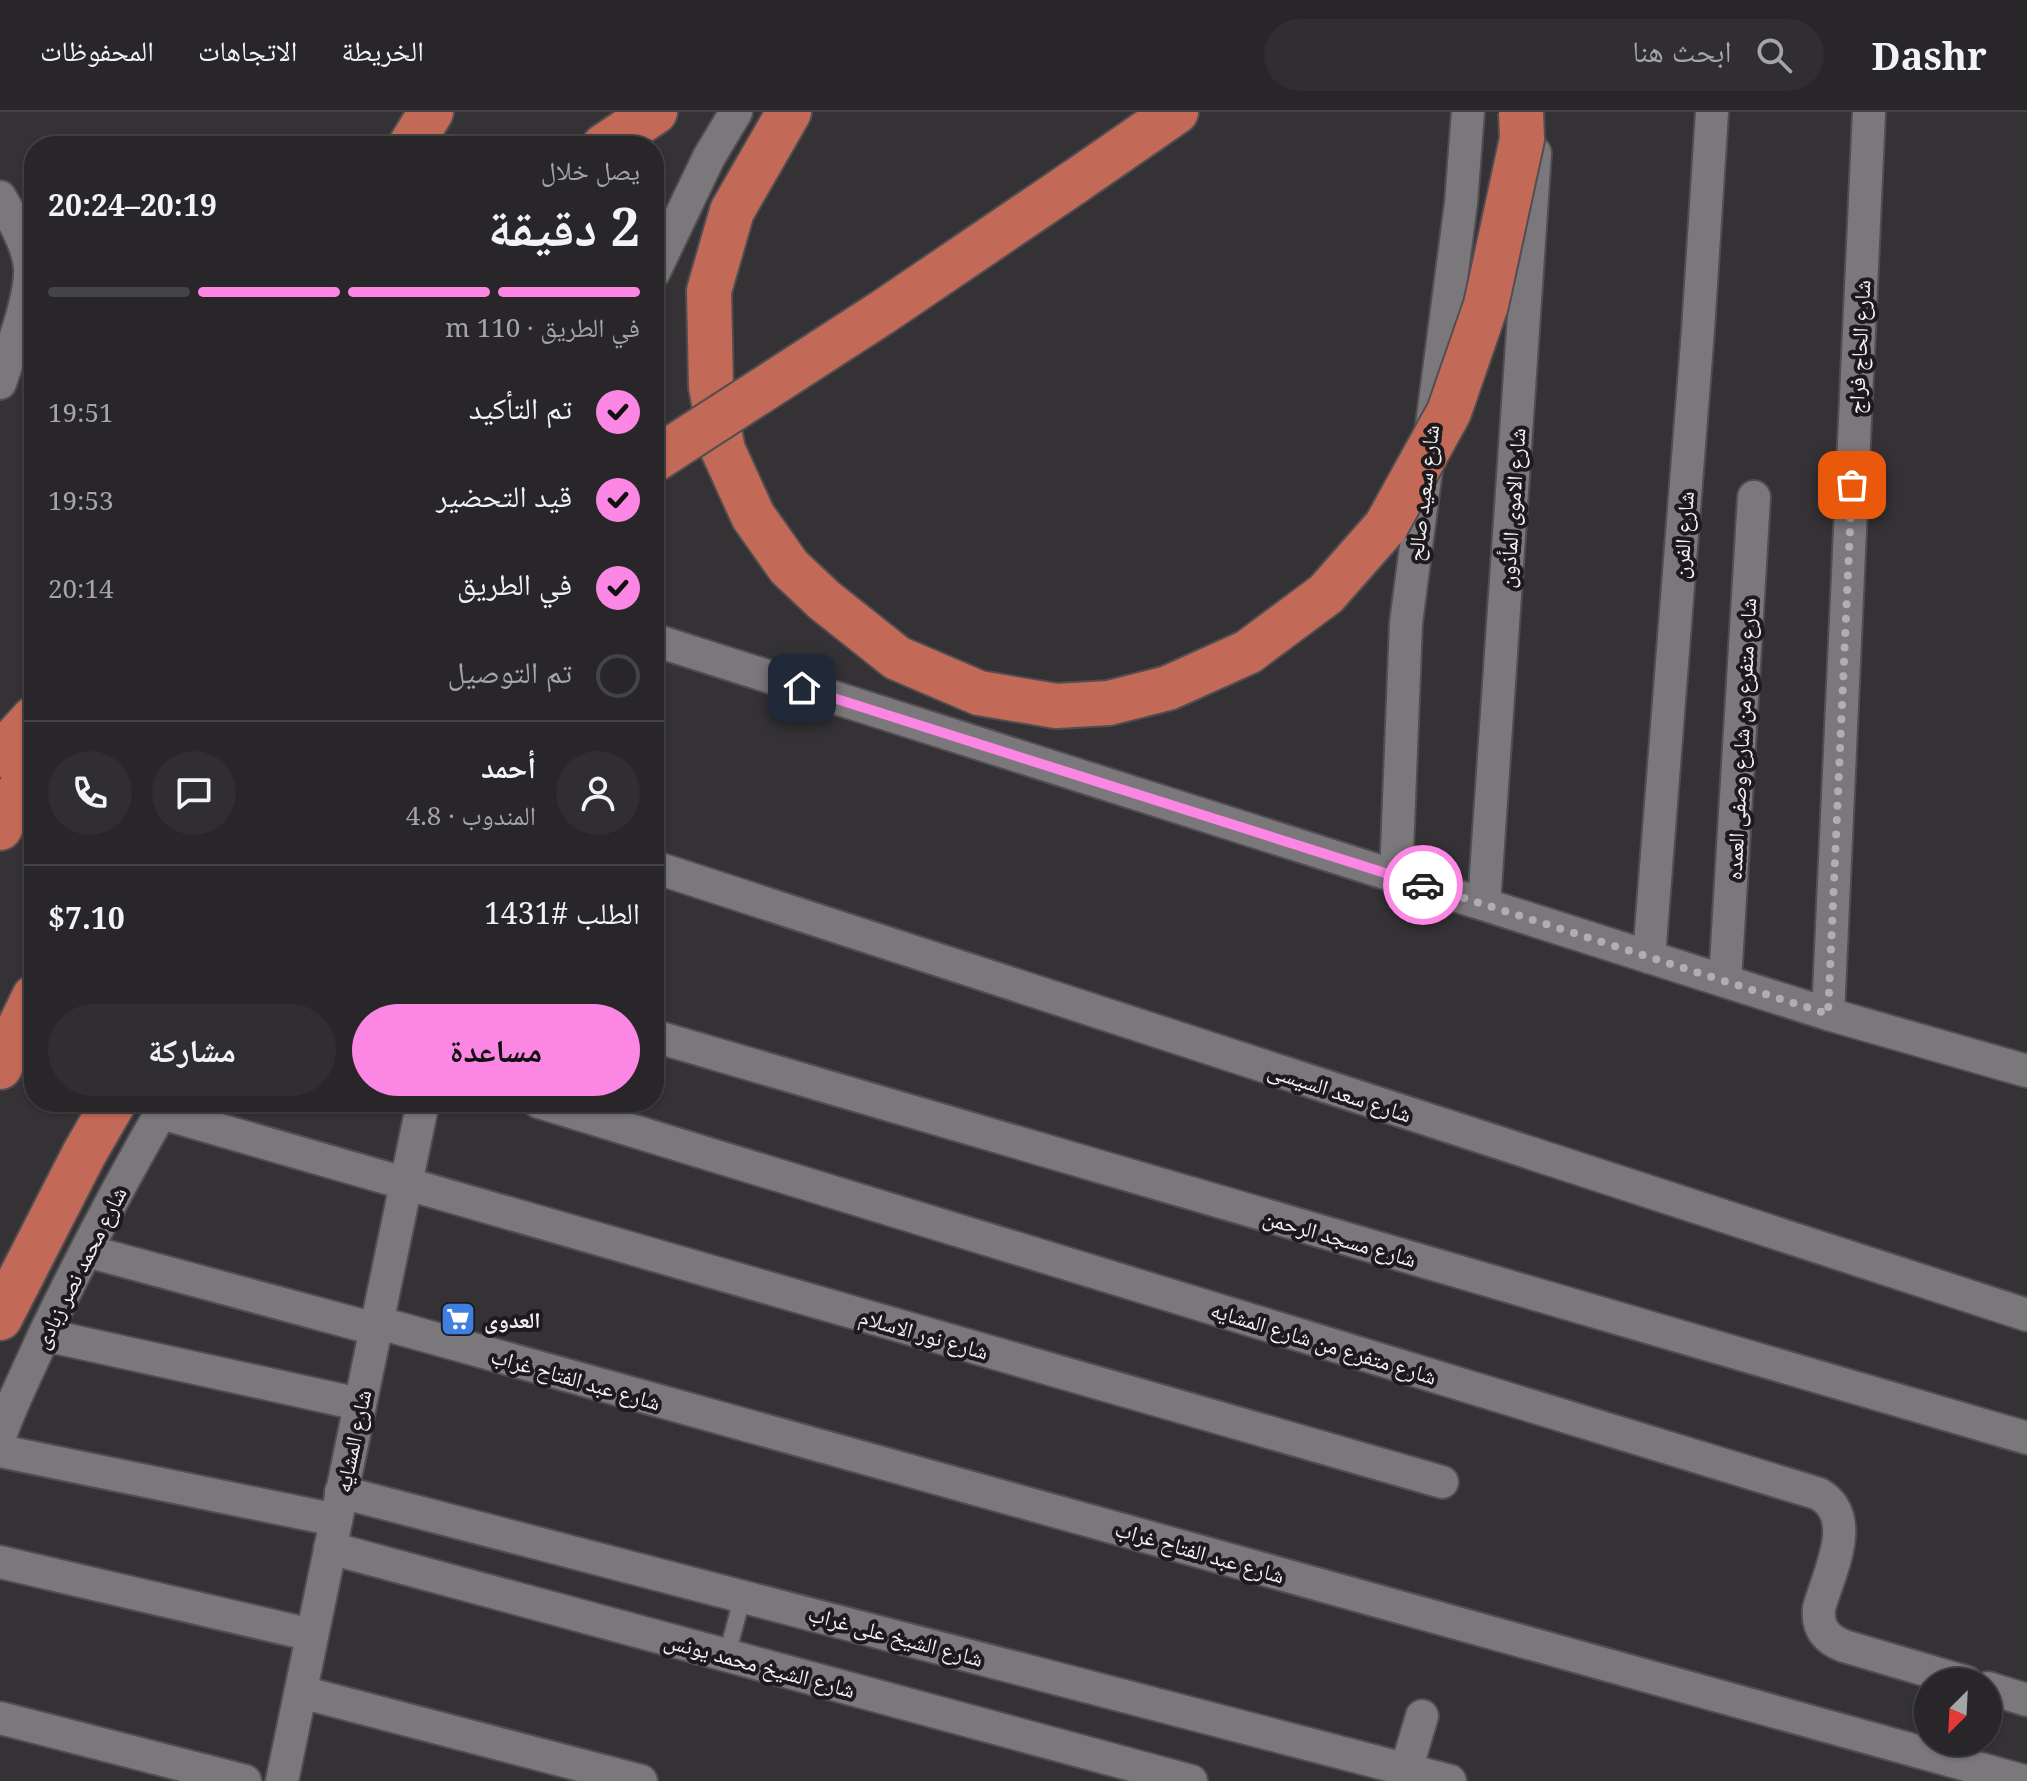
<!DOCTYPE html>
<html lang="ar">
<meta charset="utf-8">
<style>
:root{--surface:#282628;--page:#302e30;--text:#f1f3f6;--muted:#a5a5a8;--line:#444345;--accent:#fc86e3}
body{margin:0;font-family:"Noto Serif","Noto Naskh Arabic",serif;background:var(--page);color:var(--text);direction:rtl;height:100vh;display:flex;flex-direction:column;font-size:30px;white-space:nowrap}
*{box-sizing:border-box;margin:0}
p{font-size:26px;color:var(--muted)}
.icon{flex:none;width:44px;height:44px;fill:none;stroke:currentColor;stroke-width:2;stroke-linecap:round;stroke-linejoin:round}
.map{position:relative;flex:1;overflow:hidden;direction:ltr}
.panel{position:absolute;left:24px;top:24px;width:640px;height:976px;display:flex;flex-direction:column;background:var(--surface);border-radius:32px;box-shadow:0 2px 6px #0004,0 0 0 2px var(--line);direction:rtl}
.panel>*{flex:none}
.needle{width:52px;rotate:204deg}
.controls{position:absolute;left:1914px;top:1556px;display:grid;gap:16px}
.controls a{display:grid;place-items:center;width:88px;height:88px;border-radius:50%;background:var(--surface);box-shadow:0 2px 6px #0004,0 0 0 2px var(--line);font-size:40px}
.pin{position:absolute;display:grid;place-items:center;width:68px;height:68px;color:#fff;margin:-34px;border-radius:16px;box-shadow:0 4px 12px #0006}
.courier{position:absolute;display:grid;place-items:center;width:80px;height:80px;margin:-40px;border:6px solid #fc86e3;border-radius:50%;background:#fff;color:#222;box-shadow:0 2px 10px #0007}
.overview em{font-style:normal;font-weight:700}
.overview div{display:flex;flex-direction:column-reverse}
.overview{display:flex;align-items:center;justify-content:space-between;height:136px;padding:0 24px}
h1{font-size:52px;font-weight:700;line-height:60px}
.bar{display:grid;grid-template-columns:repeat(4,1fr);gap:12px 8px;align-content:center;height:96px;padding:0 24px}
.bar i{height:10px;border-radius:6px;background:var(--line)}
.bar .selected{background:var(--accent)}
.bar p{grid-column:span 4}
.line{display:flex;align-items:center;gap:20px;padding:0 24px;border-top:2px solid var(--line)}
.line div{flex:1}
.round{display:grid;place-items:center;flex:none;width:84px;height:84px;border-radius:42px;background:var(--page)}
ol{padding:0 24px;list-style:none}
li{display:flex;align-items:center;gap:24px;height:88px}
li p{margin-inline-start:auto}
li .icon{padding:8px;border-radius:50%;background:var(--accent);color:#111;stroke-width:4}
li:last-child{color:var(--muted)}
li i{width:44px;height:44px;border:4px solid var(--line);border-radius:50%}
.primary-button{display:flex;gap:16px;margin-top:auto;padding:16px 24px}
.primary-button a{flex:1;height:92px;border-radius:48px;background:var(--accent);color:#111;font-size:32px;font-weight:700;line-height:92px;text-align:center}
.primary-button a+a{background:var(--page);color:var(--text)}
header{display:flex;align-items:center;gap:48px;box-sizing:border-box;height:112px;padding:0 40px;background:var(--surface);border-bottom:2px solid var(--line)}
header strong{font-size:38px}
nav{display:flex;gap:44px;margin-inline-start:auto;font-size:28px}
.search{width:560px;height:72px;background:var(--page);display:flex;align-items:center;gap:20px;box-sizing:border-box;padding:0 28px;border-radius:44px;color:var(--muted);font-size:30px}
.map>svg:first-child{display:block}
</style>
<header>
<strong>Dashr</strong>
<div class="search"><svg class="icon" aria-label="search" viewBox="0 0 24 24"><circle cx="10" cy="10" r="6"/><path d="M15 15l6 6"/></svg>ابحث هنا</div>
<nav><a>الخريطة</a><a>الاتجاهات</a><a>المحفوظات</a></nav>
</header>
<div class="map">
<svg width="2027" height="1669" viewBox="0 0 2027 1669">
<rect width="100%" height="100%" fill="#353235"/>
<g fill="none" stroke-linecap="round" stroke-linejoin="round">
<g stroke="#504e50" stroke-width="20">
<polyline id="service" points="727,1543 743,1483"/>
</g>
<g stroke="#504e50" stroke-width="36">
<g id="minor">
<path d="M0 85C11 104 28 132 30 155 32 185 10 241 0 271"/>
<polyline points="654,160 709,45 736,0"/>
<polyline points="654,528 1828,902 2027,959"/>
<polyline points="654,755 2027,1203"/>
<polyline points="1396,764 1406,511 1461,91 1468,0"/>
<polyline points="1484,792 1535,41"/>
<polyline points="1649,845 1698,218 1712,0"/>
<polyline points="1725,869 1754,385"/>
<polyline points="1828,902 1869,0"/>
<polyline points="654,924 2027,1326"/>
<path d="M539 990 1819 1382C1859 1406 1829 1460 1819 1496 1817 1516 1826 1527 1844 1534L1966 1570"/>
<polyline points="161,1001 1442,1370"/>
<polyline points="87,1139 375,1217"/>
<polyline points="376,1210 2024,1669"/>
<polyline points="45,1223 359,1292"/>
<path d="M0 1324C12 1290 29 1257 44 1223 82 1144 123 1066 167 990"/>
<polyline points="0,1339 336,1408"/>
<polyline points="341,1380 1450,1669"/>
<polyline points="330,1436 1191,1669"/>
<polyline points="0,1450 312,1523"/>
<polyline points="1988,1576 2027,1588"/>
<polyline points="301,1580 641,1669"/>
<polyline points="0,1606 245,1669"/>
<polyline points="1406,1658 1422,1604"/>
<polyline points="282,1669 423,990"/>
</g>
</g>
<g stroke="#504e50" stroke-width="48">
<g id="motorway">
<polyline points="789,0 732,99 709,179 711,275 723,338 753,404 789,455 824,488 897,546 979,581 1056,594 1109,591 1168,576 1248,540 1326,482 1386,414"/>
<polyline points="410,34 431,0"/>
<polyline points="604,34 655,0"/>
<polyline points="1076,69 1176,0"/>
<polyline points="0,643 34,606"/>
<polyline points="0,716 34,651"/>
<polyline points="0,955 34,885"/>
<polyline points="0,1206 84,1042 114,990"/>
</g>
</g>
<use href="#service" stroke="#7b787b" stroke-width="16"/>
<use href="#minor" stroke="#7b787b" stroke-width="32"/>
<use href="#motorway" stroke="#c36957" stroke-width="44"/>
<g stroke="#504e50" stroke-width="48" stroke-linecap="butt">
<g id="motorway-bridge">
<polyline points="654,348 883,200 1076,69"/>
<polyline points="1386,414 1449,300 1486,193 1522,27 1521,0"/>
</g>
</g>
<use href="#motorway-bridge" stroke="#c36957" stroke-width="44"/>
</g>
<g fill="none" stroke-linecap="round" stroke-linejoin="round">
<polyline stroke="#b0aeb0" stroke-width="8" stroke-dasharray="0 14.4" points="1423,773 1828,902 1852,373"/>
<polyline stroke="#fc86e3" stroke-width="10" points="802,576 1423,773"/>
</g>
<defs>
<g id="supermarket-square" transform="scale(1.8)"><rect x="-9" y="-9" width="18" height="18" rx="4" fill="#3f7fe0" stroke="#1c1a1c"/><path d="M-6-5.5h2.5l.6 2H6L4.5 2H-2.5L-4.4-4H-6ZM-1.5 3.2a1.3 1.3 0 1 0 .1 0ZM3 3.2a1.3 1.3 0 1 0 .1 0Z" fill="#fff"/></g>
</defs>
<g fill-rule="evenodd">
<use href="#supermarket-square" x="458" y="1207"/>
</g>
<g text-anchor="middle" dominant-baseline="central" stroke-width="8" stroke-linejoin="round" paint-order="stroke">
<g font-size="22" fill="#f3f1f3" stroke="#1c1a1c">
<text transform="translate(1858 235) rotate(-87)">شارع الحاج فراج</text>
<text transform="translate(1422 381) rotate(-83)">شارع سعيد صالح</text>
<text transform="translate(1511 396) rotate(-86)">شارع الاموى المأذون</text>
<text transform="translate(1682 423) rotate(-86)">شارع الفرن</text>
<text transform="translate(1740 627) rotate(-87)">شارع متفرع من شارع وصفى العمده</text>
<text transform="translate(1340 979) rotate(18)">شارع سعد السيسى</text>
<text transform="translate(1340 1125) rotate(16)">شارع مسجد الرحمن</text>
<text transform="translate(79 1155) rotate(-63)">شارع محمد نصر زبادى</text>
<text transform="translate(924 1221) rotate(16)">شارع نور الاسلام</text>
<text transform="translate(1324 1230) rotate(17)">شارع متفرع من شارع المشايه</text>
<text transform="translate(576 1266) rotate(16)">شارع عبد الفتاح غراب</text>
<text transform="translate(352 1329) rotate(-78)">شارع المشايه</text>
<text transform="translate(1200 1439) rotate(16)">شارع عبد الفتاح غراب</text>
<text transform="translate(896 1523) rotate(15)">شارع الشيخ على غراب</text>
<text transform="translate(760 1552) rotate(15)">شارع الشيخ محمد يونس</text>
</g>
<g font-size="22" font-weight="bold" fill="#f3f1f3" stroke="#1c1a1c" text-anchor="start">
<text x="484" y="1207">العدوى</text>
</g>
</g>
</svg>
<div class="controls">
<a><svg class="needle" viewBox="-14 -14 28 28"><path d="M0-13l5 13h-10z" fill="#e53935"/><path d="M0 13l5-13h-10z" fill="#a5a5a8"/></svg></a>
</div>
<div class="pin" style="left:1852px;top:373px;background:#ea580c"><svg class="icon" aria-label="bag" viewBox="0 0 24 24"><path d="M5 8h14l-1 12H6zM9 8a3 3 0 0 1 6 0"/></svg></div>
<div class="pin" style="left:802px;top:576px;background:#1f2937"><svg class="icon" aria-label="home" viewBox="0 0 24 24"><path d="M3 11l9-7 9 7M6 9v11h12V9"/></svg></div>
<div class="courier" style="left:1423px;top:773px"><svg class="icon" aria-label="car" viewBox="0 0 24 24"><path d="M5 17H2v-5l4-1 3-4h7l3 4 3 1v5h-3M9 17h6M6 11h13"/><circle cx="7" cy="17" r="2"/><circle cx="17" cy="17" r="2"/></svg></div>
<section class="panel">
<div class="overview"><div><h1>2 دقيقة</h1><p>يصل خلال</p></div><em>20:19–20:24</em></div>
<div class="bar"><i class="selected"></i><i class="selected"></i><i class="selected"></i><i></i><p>في الطريق · 110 m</p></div>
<ol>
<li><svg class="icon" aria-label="check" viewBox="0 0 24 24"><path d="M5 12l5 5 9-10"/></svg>تم التأكيد<p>19:51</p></li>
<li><svg class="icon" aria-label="check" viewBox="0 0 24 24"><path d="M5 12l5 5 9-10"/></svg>قيد التحضير<p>19:53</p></li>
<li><svg class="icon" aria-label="check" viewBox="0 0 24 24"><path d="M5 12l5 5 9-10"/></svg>في الطريق<p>20:14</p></li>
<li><i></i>تم التوصيل</li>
</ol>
<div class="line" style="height:144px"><a class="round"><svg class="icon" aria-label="person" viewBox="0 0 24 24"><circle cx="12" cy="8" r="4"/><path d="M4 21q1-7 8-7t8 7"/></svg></a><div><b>أحمد</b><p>المندوب · 4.8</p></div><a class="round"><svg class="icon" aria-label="chat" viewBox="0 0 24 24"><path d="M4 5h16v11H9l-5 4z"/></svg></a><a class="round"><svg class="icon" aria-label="phone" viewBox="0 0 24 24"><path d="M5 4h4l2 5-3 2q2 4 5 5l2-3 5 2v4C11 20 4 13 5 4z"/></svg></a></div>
<div class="line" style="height:104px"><div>الطلب #1431</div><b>$7.10</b></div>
<div class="primary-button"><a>مساعدة</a><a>مشاركة</a></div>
</section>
</div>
